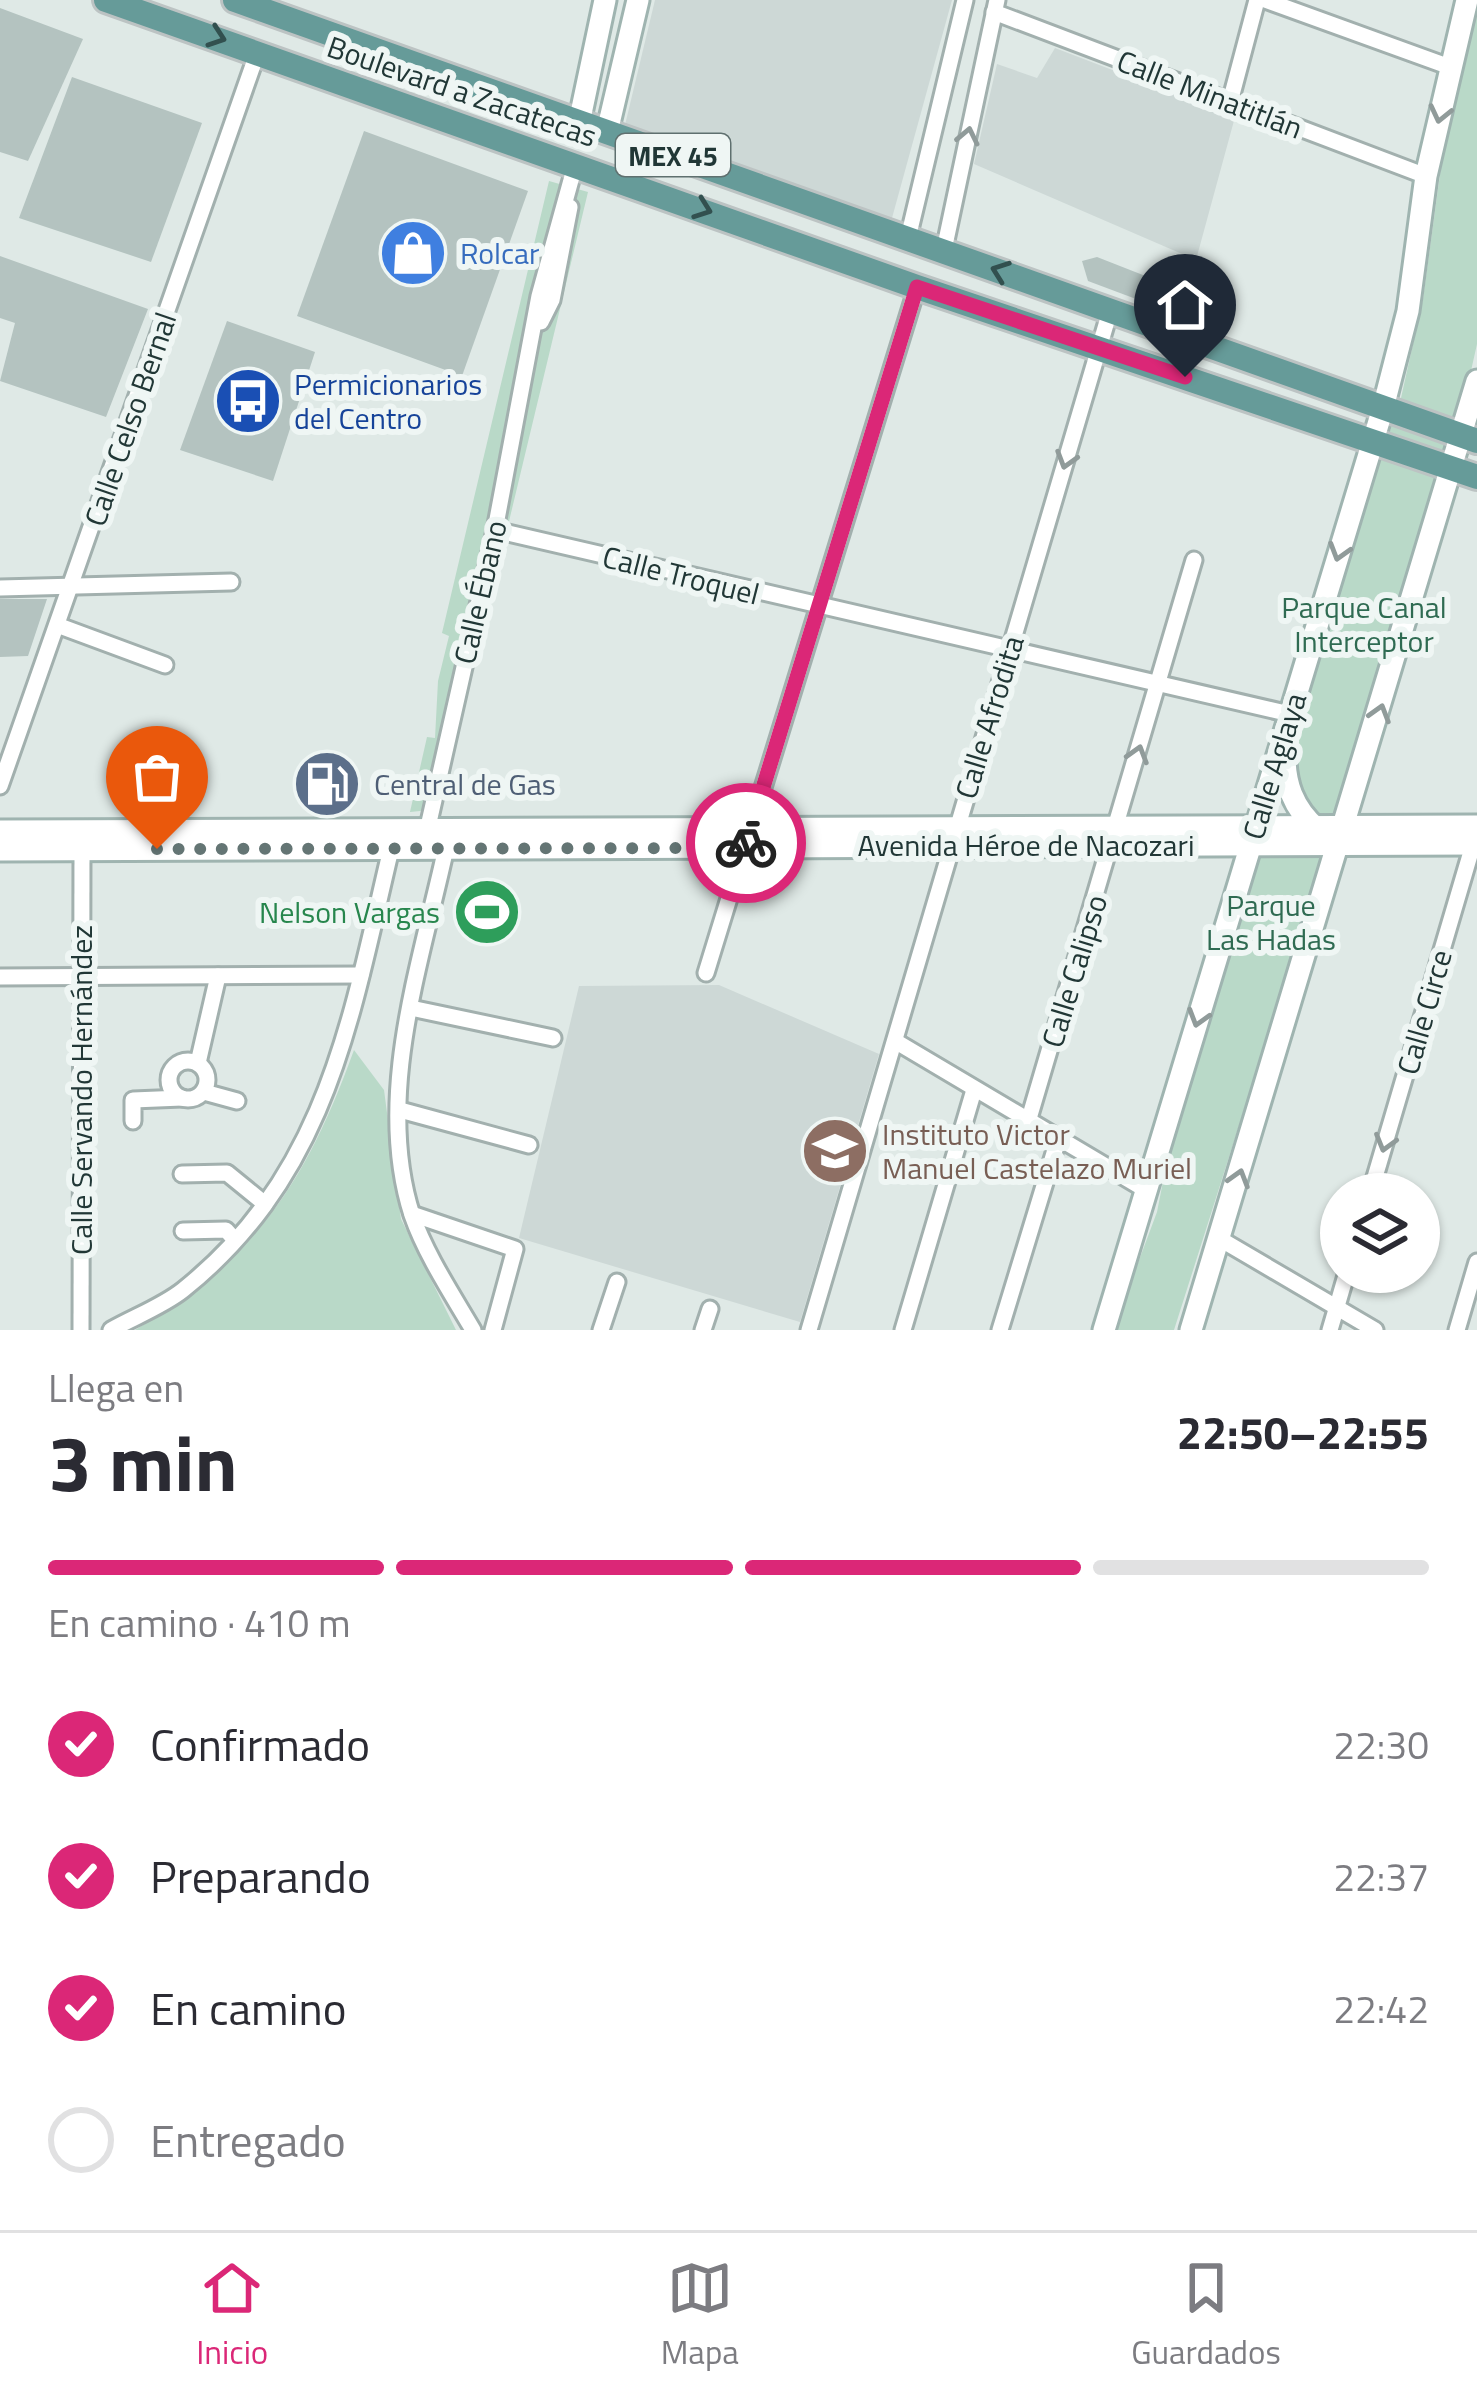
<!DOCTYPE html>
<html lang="es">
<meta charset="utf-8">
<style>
:root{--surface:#fff;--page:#f2f2f3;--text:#2b2b33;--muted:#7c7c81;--line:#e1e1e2;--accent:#db2777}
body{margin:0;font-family:"Titillium Web",sans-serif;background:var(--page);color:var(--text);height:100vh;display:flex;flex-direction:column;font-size:45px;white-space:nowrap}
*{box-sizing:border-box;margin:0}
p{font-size:39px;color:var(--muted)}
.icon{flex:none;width:66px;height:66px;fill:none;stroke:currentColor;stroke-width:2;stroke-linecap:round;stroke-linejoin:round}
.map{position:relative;height:1330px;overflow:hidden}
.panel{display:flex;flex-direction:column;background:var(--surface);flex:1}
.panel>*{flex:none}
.buttons{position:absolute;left:1320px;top:1173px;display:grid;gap:24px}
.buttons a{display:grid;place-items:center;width:120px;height:120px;border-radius:50%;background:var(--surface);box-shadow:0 3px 9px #0004;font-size:60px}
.pin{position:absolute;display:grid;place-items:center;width:102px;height:102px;color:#fff;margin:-123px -51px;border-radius:50% 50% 50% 0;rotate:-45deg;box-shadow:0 0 12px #0007}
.pin .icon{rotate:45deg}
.courier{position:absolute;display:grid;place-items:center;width:120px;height:120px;margin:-60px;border:9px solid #db2777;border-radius:50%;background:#fff;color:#222;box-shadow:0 3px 15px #0007}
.head em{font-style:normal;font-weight:700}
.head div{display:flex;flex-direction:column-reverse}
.head{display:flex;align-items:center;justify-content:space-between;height:204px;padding:0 48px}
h1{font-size:78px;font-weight:700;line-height:90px}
.bar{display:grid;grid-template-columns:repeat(4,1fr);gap:18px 12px;align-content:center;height:144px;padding:0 48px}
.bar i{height:15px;border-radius:9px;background:var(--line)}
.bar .current{background:var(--accent)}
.bar p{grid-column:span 4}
ol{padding:0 48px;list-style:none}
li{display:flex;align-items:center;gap:36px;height:132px}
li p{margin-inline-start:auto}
li .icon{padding:12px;border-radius:50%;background:var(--accent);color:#fff;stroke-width:4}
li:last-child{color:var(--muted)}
li i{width:66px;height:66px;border:6px solid var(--line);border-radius:50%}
.menu{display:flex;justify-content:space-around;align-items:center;height:168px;border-top:3px solid var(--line);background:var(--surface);font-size:33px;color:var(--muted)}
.menu a{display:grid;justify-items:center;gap:6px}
.menu .current{color:var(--accent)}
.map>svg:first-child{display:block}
</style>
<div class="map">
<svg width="1477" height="1330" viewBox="0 0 1477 1330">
<rect width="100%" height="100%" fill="#dfe9e6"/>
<g fill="#cdd8d6">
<polygon points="655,0 952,0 892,218 625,125"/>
<polygon points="1055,48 1235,117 1196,260 974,164 997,64 1037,78"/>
<polygon points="719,985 879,1054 800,1322 519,1238 579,986"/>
</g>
<g fill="#b9d9c8">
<path d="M1477 0V344L1460 420 1339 821H1322C1298 787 1293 767 1292 725L1401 398 1423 299 1447 123Z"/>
<polygon points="549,181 588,192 440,809 410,812 427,737 435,738 438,681 449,636 442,633"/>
<polygon points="1325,855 1174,1330 1113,1330 1157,1212 1171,1141 1259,856"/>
<path d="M354 1050 384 1090 401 1219 456 1330H135C256 1259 307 1180 354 1050Z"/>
</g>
<g fill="#b4c3c0">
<polygon points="0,8 83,39 28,161 0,152"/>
<polygon points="72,77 202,123 151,262 19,218"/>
<polygon points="364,131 528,191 462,376 297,316"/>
<polygon points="0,256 148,309 106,417 0,381 15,323 0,318"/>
<polygon points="1097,257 1148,277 1154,295 1144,302 1088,281 1082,261"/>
<polygon points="227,321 315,352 273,481 180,450"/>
<polygon points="0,599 47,599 28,656 0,657"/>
<polygon points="317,774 337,774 336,808 316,808"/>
</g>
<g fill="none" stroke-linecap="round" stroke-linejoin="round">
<g stroke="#a2b0ae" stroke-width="21">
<g id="street">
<polyline points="1265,0 1450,67"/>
<polyline points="994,12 1426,176"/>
<polyline points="1230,102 1257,0"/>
<polyline points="908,238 965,0"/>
<polyline points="944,250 997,0"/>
<polyline points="541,322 552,300 570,207"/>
<polyline points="495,530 1290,714"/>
<polyline points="0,588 231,582"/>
<polyline points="57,625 165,665"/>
<polyline points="0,786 258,51"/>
<polyline points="425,840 495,530 539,296 576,162"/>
<path d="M446 848C421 963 374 1097 412 1215 426 1255 452 1294 473 1330"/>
<polyline points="706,973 917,287"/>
<polyline points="0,977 361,975"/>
<polyline points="411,1008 553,1038"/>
<polyline points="895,1041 1146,1190"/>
<circle cx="188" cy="1080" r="19"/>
<polyline points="198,1063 218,976"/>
<polyline points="204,1092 237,1101"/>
<polyline points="400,1110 529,1145"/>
<polyline points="133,1121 133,1100 182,1098"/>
<polyline points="1028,1122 1194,560"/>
<polyline points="182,1174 227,1173 265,1204"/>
<polyline points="1370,1194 1475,838"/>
<polyline points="412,1214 515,1249 493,1330"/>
<polyline points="183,1231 226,1230 234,1239"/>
<polyline points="1220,1239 1375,1330"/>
<polyline points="81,1330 82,850"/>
<path d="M111 1330C134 1317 163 1306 183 1290 328 1174 351 1017 391 849"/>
<polyline points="601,1330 617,1282"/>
<polyline points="703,1330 710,1309"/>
<polyline points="809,1330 1110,311"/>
<polyline points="903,1330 974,1090"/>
<polyline points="1000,1330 1058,1140"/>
<polyline points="1330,1330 1347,1272"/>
<polyline points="1457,1330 1477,1262"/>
</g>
</g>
<g stroke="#9fb4b0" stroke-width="27">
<g id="secondary">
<polyline points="579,123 605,0"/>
<polyline points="607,132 638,0"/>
<path d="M1285 751C1284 783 1293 808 1317 829"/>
<polyline points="0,831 1477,826"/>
<polyline points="0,850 1477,844"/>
<polyline points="1104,1330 1383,408 1408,311 1426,176 1467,0"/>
<polyline points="1191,1330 1477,381"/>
</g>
</g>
<g stroke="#bcc3c3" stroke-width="30">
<g id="primary">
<polyline points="106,0 917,287 1477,477"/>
<polyline points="235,0 1477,441"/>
</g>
</g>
<use href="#street" stroke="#fff" stroke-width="15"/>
<use href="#secondary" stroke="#fff" stroke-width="21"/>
<use href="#primary" stroke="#669b99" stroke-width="24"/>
</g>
<defs><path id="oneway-chevron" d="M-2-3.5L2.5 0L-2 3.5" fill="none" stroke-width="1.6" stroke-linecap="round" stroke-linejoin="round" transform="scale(3)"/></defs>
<g stroke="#32504f">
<use href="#oneway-chevron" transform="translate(217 37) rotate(19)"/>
<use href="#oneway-chevron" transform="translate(703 209) rotate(20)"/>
<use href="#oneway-chevron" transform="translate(1000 271) rotate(-160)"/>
</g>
<g stroke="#909b9a">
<use href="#oneway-chevron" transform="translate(1440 114) rotate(103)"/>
<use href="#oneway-chevron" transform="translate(968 136) rotate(-78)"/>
<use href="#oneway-chevron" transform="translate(1066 460) rotate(107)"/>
<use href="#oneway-chevron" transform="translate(1339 552) rotate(107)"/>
<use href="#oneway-chevron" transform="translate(1380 713) rotate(-73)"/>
<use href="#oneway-chevron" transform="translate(1138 754) rotate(-73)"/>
<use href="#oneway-chevron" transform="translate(1198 1018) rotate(107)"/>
<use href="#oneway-chevron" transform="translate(1385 1143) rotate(106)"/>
<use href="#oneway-chevron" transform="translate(1239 1178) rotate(-73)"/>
</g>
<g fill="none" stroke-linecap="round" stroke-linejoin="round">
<polyline stroke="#647574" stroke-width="12" stroke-dasharray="0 21.6" points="157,849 745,848 746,843"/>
<polyline stroke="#db2777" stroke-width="15" points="746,843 917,287 1185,377"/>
</g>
<defs>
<g id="shop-disc" transform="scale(3.45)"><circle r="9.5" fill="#3f7fe0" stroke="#eff6f4"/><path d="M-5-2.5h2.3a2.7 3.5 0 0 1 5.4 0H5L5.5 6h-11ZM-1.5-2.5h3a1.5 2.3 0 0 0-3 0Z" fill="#fff"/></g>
<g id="bus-disc" transform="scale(3.45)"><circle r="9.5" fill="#1a4fb4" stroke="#eff6f4"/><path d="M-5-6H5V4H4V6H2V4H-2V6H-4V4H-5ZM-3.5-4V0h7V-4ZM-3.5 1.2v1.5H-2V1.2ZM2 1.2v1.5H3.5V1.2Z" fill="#fff"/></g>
<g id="fuel-disc" transform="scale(3.45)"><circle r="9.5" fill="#5c6f8a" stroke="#eff6f4"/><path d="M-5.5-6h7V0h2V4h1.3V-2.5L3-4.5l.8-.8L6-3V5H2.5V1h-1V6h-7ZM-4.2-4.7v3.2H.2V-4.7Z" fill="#fff"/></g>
<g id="stadium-disc" transform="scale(3.45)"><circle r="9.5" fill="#2e9e5b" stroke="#eff6f4"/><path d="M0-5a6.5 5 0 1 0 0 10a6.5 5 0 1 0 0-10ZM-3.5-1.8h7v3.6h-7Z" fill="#fff"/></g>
<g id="university-disc" transform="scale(3.45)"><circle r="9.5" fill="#8d6e63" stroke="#eff6f4"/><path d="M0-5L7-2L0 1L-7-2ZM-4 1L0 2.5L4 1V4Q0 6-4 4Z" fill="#fff"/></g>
</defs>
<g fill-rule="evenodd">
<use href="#shop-disc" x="413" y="253"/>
<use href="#bus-disc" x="248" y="401"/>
<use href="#fuel-disc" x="327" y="784"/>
<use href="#stadium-disc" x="487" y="912"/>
<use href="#university-disc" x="835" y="1151"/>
</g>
<g text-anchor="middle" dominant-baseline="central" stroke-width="12" stroke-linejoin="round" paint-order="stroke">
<rect fill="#eff6f4" stroke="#5f706f" stroke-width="3" x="616" y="134" width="114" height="42" rx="9"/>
<g font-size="27" font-weight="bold" fill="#213736">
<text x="673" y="155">MEX 45</text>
</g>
<g font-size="30" fill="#213736" stroke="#eff6f4">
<text transform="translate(462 91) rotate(19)">Boulevard a Zacatecas</text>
<text transform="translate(1210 94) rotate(21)">Calle Minatitlán</text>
<text transform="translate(130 419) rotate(-71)">Calle Celso Bernal</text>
<text transform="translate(681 575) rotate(14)">Calle Troquel</text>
<text transform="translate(480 592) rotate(-77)">Calle Ébano</text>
<text transform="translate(989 717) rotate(-73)">Calle Afrodita</text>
<text transform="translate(1274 766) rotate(-73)">Calle Aglaya</text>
<text x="1026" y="845">Avenida Héroe de Nacozari</text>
<text transform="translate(1074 971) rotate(-73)">Calle Calipso</text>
<text transform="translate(1424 1012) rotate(-74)">Calle Circe</text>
<text transform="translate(81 1090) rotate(-90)">Calle Servando Hernández</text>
</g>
<g font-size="30" fill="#366cbe" stroke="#eff6f4" text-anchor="start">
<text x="460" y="253">Rolcar</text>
</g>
<g font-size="30" fill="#164399" stroke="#eff6f4" text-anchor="start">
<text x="294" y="384">Permicionarios<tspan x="294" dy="34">del Centro</tspan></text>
</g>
<g font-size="30" fill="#2f6b52" stroke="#eff6f4">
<text x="1364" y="607">Parque Canal<tspan x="1364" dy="34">Interceptor</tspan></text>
<text x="1271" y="905">Parque<tspan x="1271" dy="34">Las Hadas</tspan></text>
</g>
<g font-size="30" fill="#4e5e75" stroke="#eff6f4" text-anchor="start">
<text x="374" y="784">Central de Gas</text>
</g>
<g font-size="30" fill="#27864d" stroke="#eff6f4" text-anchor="end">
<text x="440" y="912">Nelson Vargas</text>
</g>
<g font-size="30" fill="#785e54" stroke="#eff6f4" text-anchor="start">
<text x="882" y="1134">Instituto Victor<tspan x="882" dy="34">Manuel Castelazo Muriel</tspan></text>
</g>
</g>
</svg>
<div class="buttons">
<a><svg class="icon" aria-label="layers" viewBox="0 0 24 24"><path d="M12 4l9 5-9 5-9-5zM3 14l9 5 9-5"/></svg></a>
</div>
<div class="pin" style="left:157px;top:849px;background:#ea580c"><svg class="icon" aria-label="bag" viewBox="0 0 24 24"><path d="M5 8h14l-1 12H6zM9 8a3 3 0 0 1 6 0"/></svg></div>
<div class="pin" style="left:1185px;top:377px;background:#1f2937"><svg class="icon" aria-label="home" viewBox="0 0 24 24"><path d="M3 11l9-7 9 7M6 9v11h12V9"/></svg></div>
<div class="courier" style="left:746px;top:843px"><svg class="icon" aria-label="bike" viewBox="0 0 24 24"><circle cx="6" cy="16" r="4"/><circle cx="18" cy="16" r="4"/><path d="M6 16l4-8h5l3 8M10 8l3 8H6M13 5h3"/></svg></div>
</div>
<section class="panel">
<div class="head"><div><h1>3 min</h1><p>Llega en</p></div><em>22:50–22:55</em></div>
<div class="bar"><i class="current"></i><i class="current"></i><i class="current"></i><i></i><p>En camino · 410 m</p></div>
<ol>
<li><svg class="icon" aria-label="check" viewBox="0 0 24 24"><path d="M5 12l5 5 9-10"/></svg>Confirmado<p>22:30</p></li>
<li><svg class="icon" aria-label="check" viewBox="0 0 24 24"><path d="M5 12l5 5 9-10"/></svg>Preparando<p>22:37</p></li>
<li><svg class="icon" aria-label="check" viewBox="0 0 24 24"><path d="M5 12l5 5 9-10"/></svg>En camino<p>22:42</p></li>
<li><i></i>Entregado</li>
</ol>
</section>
<nav class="menu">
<a class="current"><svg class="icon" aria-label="home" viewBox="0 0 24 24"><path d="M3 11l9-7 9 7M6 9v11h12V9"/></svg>Inicio</a>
<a><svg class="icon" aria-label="map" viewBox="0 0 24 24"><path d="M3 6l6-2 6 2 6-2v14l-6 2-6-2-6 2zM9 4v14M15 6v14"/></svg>Mapa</a>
<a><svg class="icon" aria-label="saved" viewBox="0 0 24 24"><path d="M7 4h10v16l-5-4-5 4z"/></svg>Guardados</a>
</nav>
